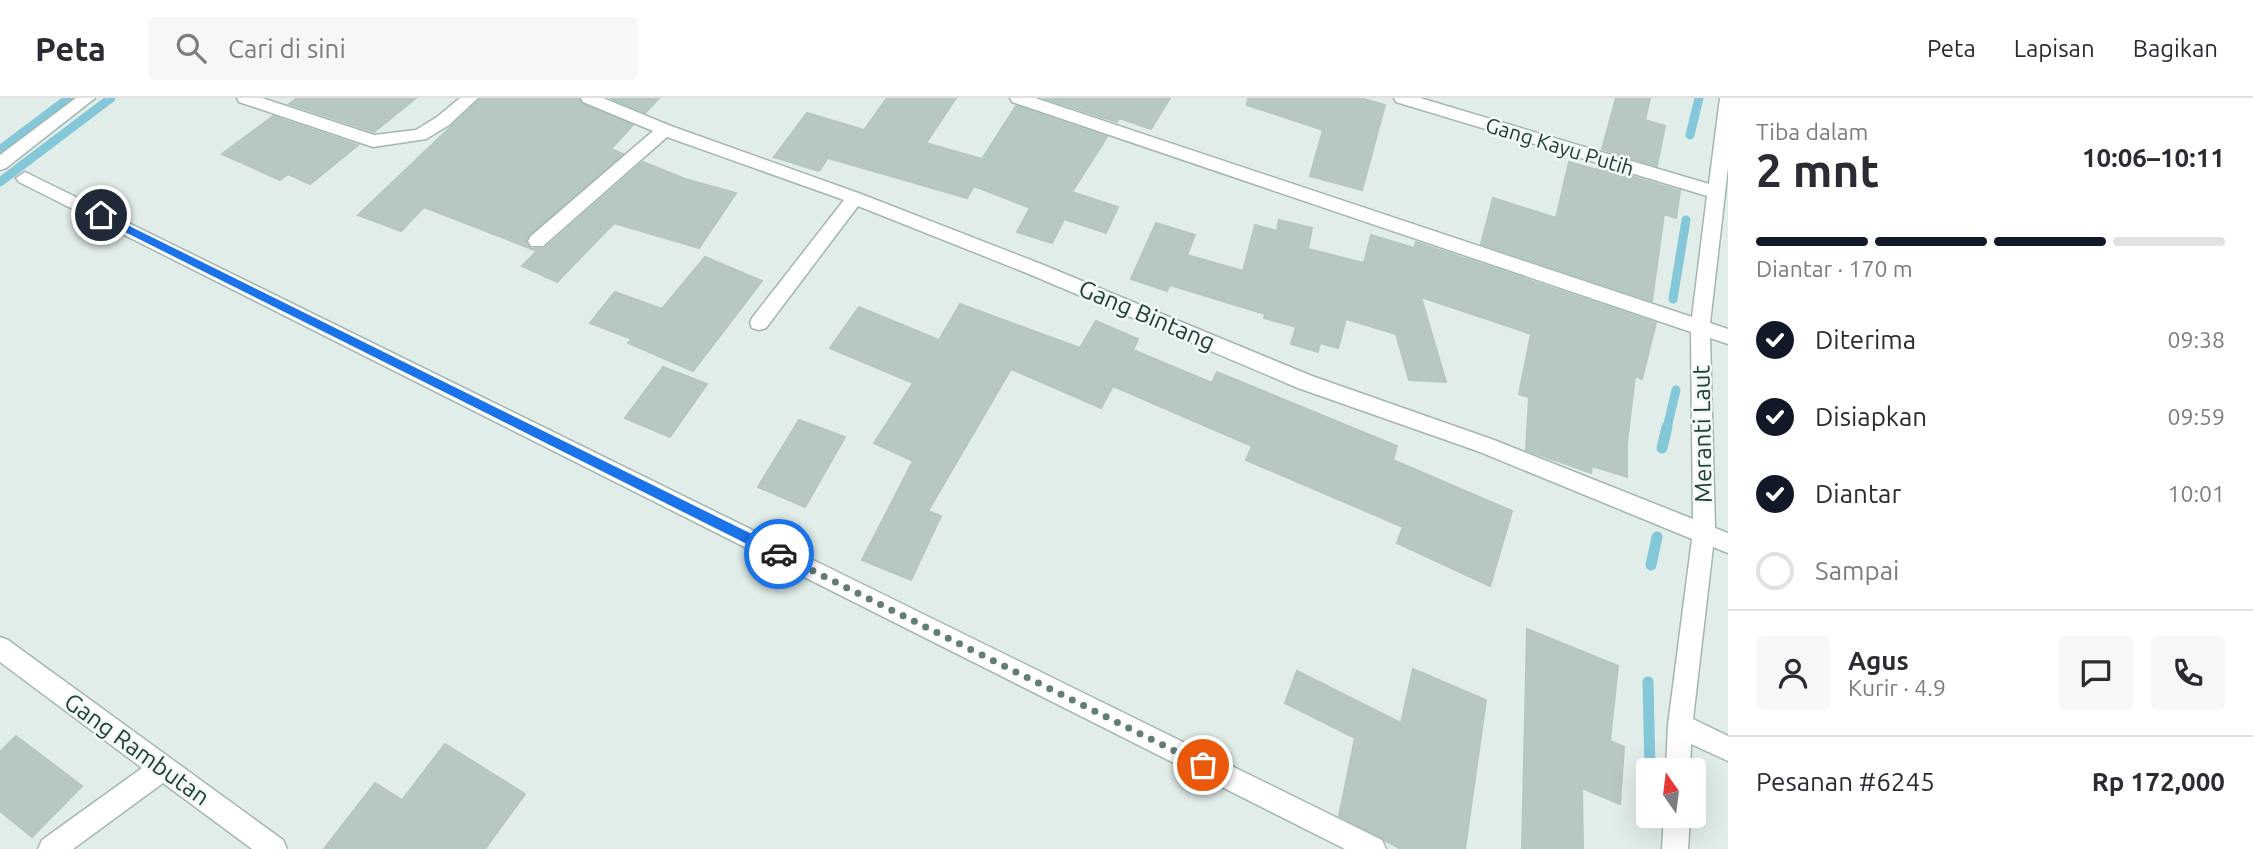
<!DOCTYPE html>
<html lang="id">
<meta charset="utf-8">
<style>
:root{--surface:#fff;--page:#f7f7f7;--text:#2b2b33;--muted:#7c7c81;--line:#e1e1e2;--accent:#111827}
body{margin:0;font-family:Ubuntu,sans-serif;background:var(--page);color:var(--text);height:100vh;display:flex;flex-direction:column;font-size:26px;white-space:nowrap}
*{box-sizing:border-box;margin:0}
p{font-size:23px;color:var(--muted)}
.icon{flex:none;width:38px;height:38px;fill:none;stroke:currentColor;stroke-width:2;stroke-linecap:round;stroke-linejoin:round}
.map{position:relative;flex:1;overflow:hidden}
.details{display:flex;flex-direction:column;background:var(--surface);width:525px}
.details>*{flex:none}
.needle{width:46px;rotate:346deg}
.tools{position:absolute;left:1636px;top:660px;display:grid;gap:14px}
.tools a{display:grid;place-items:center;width:70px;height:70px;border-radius:7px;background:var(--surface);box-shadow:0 7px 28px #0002;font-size:35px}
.pin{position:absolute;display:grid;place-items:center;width:60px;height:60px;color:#fff;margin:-30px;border:4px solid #fff;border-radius:50%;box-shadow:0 2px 7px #0007}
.courier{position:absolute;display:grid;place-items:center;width:70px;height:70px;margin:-35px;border:5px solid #1a73e8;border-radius:50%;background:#fff;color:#222;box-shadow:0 2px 9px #0007}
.summary em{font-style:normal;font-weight:700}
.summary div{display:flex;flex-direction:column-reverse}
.summary{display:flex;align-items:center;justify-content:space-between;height:119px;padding:0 28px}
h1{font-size:46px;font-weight:700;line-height:52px}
.bar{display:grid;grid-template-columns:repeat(4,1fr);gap:10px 7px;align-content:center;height:84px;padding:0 28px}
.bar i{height:9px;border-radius:5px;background:var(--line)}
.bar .active{background:var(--accent)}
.bar p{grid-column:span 4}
.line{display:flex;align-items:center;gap:18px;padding:0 28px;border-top:2px solid var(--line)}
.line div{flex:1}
.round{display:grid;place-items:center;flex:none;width:74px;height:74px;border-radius:7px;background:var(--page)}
ol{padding:0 28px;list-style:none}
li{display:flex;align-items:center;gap:21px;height:77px}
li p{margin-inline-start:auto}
li .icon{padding:7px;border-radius:50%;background:var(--accent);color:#fff;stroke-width:4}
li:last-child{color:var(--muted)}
li i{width:38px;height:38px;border:4px solid var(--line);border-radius:50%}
header{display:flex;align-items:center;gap:42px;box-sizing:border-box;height:98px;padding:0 35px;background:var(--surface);border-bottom:2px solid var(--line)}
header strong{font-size:33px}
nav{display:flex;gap:38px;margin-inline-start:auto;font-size:24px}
.search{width:490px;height:63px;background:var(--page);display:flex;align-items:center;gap:18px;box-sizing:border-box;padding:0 24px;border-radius:7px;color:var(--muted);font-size:26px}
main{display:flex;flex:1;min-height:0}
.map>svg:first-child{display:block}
</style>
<header>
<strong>Peta</strong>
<div class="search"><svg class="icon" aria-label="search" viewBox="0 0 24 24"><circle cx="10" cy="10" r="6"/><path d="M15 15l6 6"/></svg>Cari di sini</div>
<nav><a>Peta</a><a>Lapisan</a><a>Bagikan</a></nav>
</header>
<main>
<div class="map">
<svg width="1728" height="751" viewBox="0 0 1728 751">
<rect width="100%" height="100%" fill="#e1ede8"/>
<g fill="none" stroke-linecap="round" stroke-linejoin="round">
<g stroke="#83c7d9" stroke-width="9">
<polyline points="1690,37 1699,0"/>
<polyline points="0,52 69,0"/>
<polyline points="0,84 111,0"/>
<polyline points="1673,201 1686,122"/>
<polyline points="1667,330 1676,292"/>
</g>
<g stroke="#83c7d9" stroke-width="11">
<polyline points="1662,350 1667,329"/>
<polyline points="1651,467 1657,439"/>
<polyline points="1648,584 1650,672"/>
</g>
</g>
<g fill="#b6c8c1" stroke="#b3c8c0" stroke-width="2">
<polygon points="297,0 416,0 374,34 289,6"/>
<polygon points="481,0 578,0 582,6 633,27 611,51 623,56 529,137 526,144 531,151 545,150 643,64 685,81 736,95 699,150 614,125 557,184 522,168 537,153 424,109 401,133 358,117"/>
<polygon points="610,0 659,0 645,15"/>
<polygon points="887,0 956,0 926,45 982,61 1016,8 1107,39 1072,94 1118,109 1106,135 1064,121 1052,145 1017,134 1030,110 974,88 967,100 828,60 819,73 774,59 807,15 864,32"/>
<polygon points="1043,0 1170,0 1151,31 1119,20 1117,24"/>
<polygon points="1248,0 1360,0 1385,7 1362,92 1310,78 1323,32 1247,7"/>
<polygon points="1616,0 1650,0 1645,22 1665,28 1657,68 1602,51"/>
<polygon points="273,18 358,47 310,86 288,76 280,82 222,56"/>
<polygon points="1569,64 1597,72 1598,68 1680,93 1676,120 1664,116 1652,203 1481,146 1493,100 1556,120"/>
<polygon points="1279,122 1312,130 1308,151 1364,165 1371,137 1414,150 1416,144 1656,225 1642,281 1635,278 1627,345 1627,379 1592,368 1591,375 1526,352 1529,299 1519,296 1531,236 1421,199 1446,284 1409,282 1396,236 1346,221 1338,250 1320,245 1318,254 1291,246 1296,229 1264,220 1265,216 1170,187 1167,193 1131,181 1156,125 1195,137 1187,157 1243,173 1255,127 1277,133"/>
<polygon points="705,159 762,183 693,273 628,245 632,241 590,225 615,194 662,211"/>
<polygon points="960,206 1080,250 1096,223 1138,241 1133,252 1212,285 1217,274 1397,348 1393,362 1512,413 1490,488 1397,445 1403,429 1246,362 1252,348 1113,288 1101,310 1011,271 928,413 941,418 911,482 862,462 913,363 874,345 913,285 830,250 859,209 939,242"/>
<polygon points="663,269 707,286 670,339 625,320"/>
<polygon points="799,322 845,339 805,409 758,389"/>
<polygon points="1527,531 1618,568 1610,643 1624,649 1620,706 1582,690 1583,751 1522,751"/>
<polygon points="1413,571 1486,602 1465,751 1401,751 1339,718 1355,640 1285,605 1297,573 1401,625"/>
<polygon points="16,638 82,688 32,739 0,713 0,654"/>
<polygon points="445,646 525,696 485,751 324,751 375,685 402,702"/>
</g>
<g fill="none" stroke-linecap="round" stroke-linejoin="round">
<g stroke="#a3b6b0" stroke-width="3">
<g id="minor">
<polygon points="76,0 95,0 6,70 0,72 0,57"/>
<polygon points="237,0 262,0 374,37 416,32 437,19 460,0 478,0 449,27 426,41 373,49 239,4"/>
<polygon points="581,0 603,0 671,28 861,96 1041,166 1312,278 1494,342 1693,421 1691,234 1012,4 1010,0 1035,0 1692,219 1707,98 1396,4 1394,0 1420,0 1709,86 1720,0 1728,0 1728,69 1710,225 1728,231 1728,246 1710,240 1715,430 1728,435 1728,455 1713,449 1693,621 1728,638 1728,663 1691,646 1690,672 1666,672 1668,627 1692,441 1480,354 1298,290 1029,176 858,108 766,230 759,232 752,230 750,225 752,220 844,102 667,39 543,148 531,148 528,143 531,138 653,33 583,4"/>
<polygon points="25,74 1382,742 1386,751 1345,751 19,84 16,80"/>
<polygon points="0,539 8,542 283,742 287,751 252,751 163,685 73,751 38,751 42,742 142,670 0,564"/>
<polygon points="1664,718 1690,718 1688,751 1662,751"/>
</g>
</g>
<use href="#minor" fill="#fff" fill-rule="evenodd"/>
</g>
<polygon fill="#1a73e8" points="101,114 784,452 784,460 775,460 97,120 96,117"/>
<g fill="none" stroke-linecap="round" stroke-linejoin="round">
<polyline stroke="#637d76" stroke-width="7" stroke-dasharray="0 12.6" points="779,456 1203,667"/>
</g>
<g text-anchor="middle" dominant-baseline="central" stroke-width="5" stroke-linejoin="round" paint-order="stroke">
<g font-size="21" fill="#1f4039" stroke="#f2f9f6">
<text transform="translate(1560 48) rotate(17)">Gang Kayu Putih</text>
</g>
<g font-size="24" fill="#1f4039" stroke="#f2f9f6">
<text transform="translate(1147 217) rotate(23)">Gang Bintang</text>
<text transform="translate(1702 336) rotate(-91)">Meranti Laut</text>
<text transform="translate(137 651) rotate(36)">Gang Rambutan</text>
</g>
</g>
</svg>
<div class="tools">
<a><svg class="needle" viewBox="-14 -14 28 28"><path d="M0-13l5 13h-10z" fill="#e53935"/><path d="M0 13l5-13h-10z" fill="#7c7c81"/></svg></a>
</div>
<div class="pin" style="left:1203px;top:667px;background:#ea580c"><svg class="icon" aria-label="bag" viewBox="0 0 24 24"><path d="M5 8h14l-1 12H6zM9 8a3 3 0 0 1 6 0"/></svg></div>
<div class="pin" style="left:101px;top:117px;background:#1f2937"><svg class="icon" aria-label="home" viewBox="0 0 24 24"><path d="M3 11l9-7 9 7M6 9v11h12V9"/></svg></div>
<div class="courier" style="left:779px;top:456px"><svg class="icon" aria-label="car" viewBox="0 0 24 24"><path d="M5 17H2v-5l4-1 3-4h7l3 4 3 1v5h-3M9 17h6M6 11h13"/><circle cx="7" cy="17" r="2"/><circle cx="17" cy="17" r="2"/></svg></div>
</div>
<section class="details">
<div class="summary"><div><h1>2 mnt</h1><p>Tiba dalam</p></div><em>10:06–10:11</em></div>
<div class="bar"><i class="active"></i><i class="active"></i><i class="active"></i><i></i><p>Diantar · 170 m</p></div>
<ol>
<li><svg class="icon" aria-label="check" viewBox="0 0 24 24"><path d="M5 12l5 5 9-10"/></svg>Diterima<p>09:38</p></li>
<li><svg class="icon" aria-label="check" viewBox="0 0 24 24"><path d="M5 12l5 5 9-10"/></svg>Disiapkan<p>09:59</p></li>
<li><svg class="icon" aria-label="check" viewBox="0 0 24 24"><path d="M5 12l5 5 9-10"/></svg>Diantar<p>10:01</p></li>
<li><i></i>Sampai</li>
</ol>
<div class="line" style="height:126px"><a class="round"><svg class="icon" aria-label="person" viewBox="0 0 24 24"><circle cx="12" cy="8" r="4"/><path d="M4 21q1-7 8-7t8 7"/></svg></a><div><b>Agus</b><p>Kurir · 4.9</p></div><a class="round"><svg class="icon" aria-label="chat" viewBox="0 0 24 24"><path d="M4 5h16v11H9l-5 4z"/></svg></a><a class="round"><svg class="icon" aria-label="phone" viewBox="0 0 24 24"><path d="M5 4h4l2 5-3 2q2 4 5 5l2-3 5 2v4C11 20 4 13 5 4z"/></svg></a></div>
<div class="line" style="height:91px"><div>Pesanan #6245</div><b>Rp 172,000</b></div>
</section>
</main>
